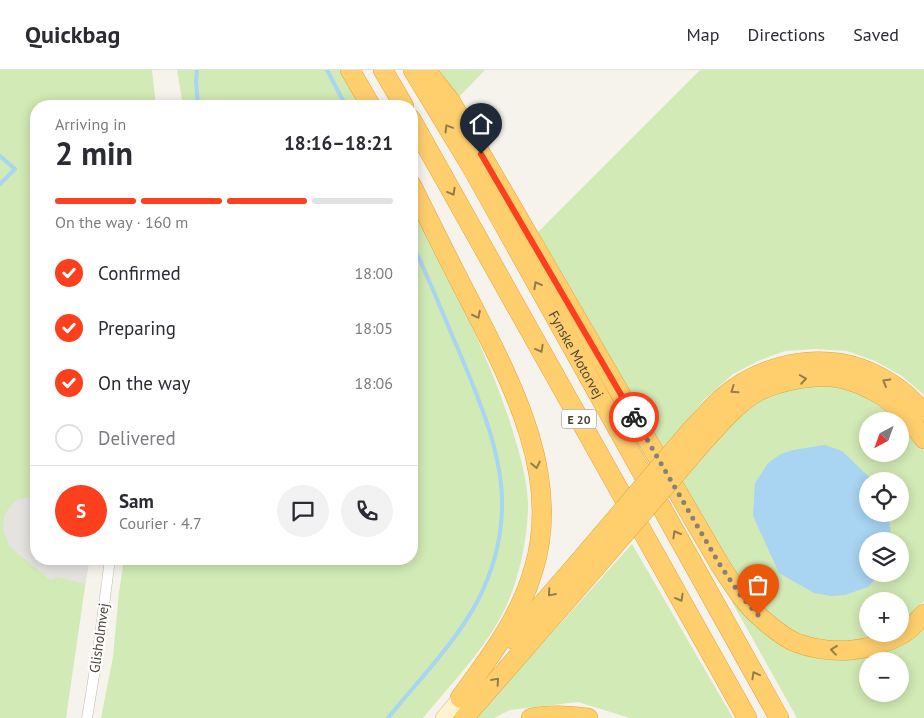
<!DOCTYPE html>
<meta charset="utf-8">
<style>
:root{--surface:#fff;--page:#f2f2f3;--text:#2b2b33;--muted:#7c7c81;--line:#e1e1e2;--accent:#fc3f1d}
body{margin:0;font-family:"PT Sans",sans-serif;background:var(--page);color:var(--text);height:100vh;display:flex;flex-direction:column;font-size:19px;white-space:nowrap}
*{box-sizing:border-box;margin:0}
p{font-size:16px;color:var(--muted)}
.icon{flex:none;width:28px;height:28px;fill:none;stroke:currentColor;stroke-width:2;stroke-linecap:round;stroke-linejoin:round}
.map{position:relative;flex:1;overflow:hidden}
.details{position:absolute;left:30px;top:30px;width:388px;height:465px;display:flex;flex-direction:column;background:var(--surface);border-radius:20px;box-shadow:0 2px 12px #0003}
.details>*{flex:none}
.needle{width:32px;rotate:221deg}
.fabs{position:absolute;left:859px;top:342px;display:grid;gap:10px}
.fabs a{display:grid;place-items:center;width:50px;height:50px;border-radius:50%;background:var(--surface);box-shadow:0 2px 12px #0003;font-size:25px}
.pin{position:absolute;display:grid;place-items:center;width:42px;height:42px;color:#fff;margin:-51px -21px;border-radius:50% 50% 50% 0;rotate:-45deg;box-shadow:0 0 5px #0007}
.pin .icon{rotate:45deg}
.courier{position:absolute;display:grid;place-items:center;width:50px;height:50px;margin:-25px;border:4px solid #fc3f1d;border-radius:50%;background:#fff;color:#222;box-shadow:0 1px 6px #0007}
.overview em{font-style:normal;font-weight:800}
.overview div{display:flex;flex-direction:column-reverse}
.overview{display:flex;align-items:center;justify-content:space-between;height:85px;padding:0 25px}
h1{font-size:32px;font-weight:800;line-height:38px}
.bar{display:grid;grid-template-columns:repeat(4,1fr);gap:8px 5px;align-content:center;height:60px;padding:0 25px}
.bar i{height:6px;border-radius:4px;background:var(--line)}
.bar .on{background:var(--accent)}
.bar p{grid-column:span 4}
.line{display:flex;align-items:center;gap:12px;padding:0 25px;border-top:1px solid var(--line)}
.line div{flex:1}
.round{display:grid;place-items:center;flex:none;width:52px;height:52px;border-radius:26px;background:var(--page)}
ol{padding:0 25px;list-style:none}
li{display:flex;align-items:center;gap:15px;height:55px}
li p{margin-inline-start:auto}
li .icon{padding:5px;border-radius:50%;background:var(--accent);color:#fff;stroke-width:4}
li:last-child{color:var(--muted)}
li i{width:28px;height:28px;border:2px solid var(--line);border-radius:50%}
header{display:flex;align-items:center;gap:30px;box-sizing:border-box;height:70px;padding:0 25px;background:var(--surface);border-bottom:1px solid var(--line)}
header strong{font-size:24px}
nav{display:flex;gap:28px;margin-inline-start:auto;font-size:18px}
.map>svg:first-child{display:block}
</style>
<header>
<strong>Quickbag</strong>
<nav><a>Map</a><a>Directions</a><a>Saved</a></nav>
</header>
<div class="map">
<svg width="924" height="648" viewBox="0 0 924 648">
<rect width="100%" height="100%" fill="#f6f3ec"/>
<g fill="#d2eab5" fill-rule="evenodd">
<polygon points="0,0 152,0 156,36 36,36 36,489 89,489 66,648 0,648"/>
<polygon points="177,0 339,0 360,36 183,36"/>
<polygon points="438,0 485,0 456,30"/>
<polygon points="700,0 924,0 924,325 902,306 875,291 847,281 816,279 785,281 758,291 733,304 704,330 664,379 538,162"/>
<path d="M411 135C448 205 485 277 510 352 518 378 527 406 528 433 528 463 522 494 512 522 494 571 455 609 423 648H101L113 587 119 522 124 489H411Z"/>
<path d="M808 313 831 314 852 319 873 329 893 344 909 360 923 379 924 382V531L900 554V531H868V564H881C834 584 787 566 753 530 741 518 733 500 725 485 710 459 696 434 681 408 706 380 732 341 767 324 780 318 794 316 808 313ZM868 351H900V384H868ZM868 411H900V444H868ZM868 471H900V504H868Z"/>
<polygon points="632,474 733,648 630,648 578,632 510,640 494,648 475,648"/>
<path d="M735 531 829 587 924 554V648H797L732 532ZM868 591H900V624H868Z"/>
</g>
<polygon fill="#e5e3e0" points="28,428 36,428 36,489 87,489 89,493 85,514 58,507 50,510 10,477 3,459 4,446 10,436 18,429"/>
<polygon fill="#a9d4f2" points="825,375 842,381 869,407 871,411 868,411 868,444 888,444 892,471 868,471 868,504 880,504 868,517 845,525 831,526 814,523 779,503 753,446 755,413 768,393 781,384 793,380"/>
<g fill="none" stroke-linecap="round" stroke-linejoin="round">
<g stroke="#a9d4f2" stroke-width="4">
<polyline points="197,0 196,11 198,36"/>
<polyline points="327,0 346,36"/>
<polyline points="0,86 15,99 0,114"/>
<path d="M388 648C417 612 457 571 478 530 492 503 501 471 502 439 504 382 474 317 452 265 439 234 426 202 411 171"/>
</g>
<g stroke="#c2bbae" stroke-width="11">
<polyline id="street" points="87,648 98,581 110,489"/>
</g>
<g stroke="#d6c79b" stroke-width="16">
<polyline id="secondary" points="443,648 460,628"/>
</g>
<g stroke="#e0a43c" stroke-width="20">
<g id="highway">
<polyline points="350,0 371,36"/>
<polyline points="383,0 404,36"/>
<path id="s1" d="M413 0 471 96 779 648"/>
<path d="M426 0 451 32 720 495C732 513 743 532 760 547 770 556 784 568 797 573 833 586 872 582 904 563 912 558 918 550 924 544"/>
<polyline points="411,49 747,648"/>
<path d="M411 114C430 152 449 191 469 229 510 310 562 404 534 498 520 548 490 587 460 628"/>
<path d="M692 359C702 349 711 338 722 328 753 300 798 287 839 293 860 296 882 307 899 319 908 325 916 335 924 342"/>
<path d="M705 370C721 353 738 332 759 321 780 311 815 304 838 308 853 310 872 319 884 327 900 338 913 354 924 369"/>
<polyline points="512,569 583,487"/>
<polyline points="464,648 595,498"/>
<path d="M531 648C550 644 569 645 588 648"/>
</g>
</g>
<use href="#street" stroke="#fff" stroke-width="10"/>
<use href="#secondary" stroke="#fff3cd" stroke-width="15"/>
<use href="#highway" stroke="#ffcf6e" stroke-width="19"/>
<g stroke="#e0a43c" stroke-width="20" stroke-linecap="butt">
<g id="highway-bridge">
<polyline points="583,487 692,359"/>
<polyline points="595,498 705,370"/>
</g>
</g>
<use href="#highway-bridge" stroke="#ffcf6e" stroke-width="19"/>
</g>
<defs><path id="oneway-chevron" d="M-2-3.5L2.5 0L-2 3.5" fill="none" stroke-width="1.6" stroke-linecap="round" stroke-linejoin="round" transform="scale(1.25)"/></defs>
<g stroke="#937c4e">
<use href="#oneway-chevron" transform="translate(448 58) rotate(-121)"/>
<use href="#oneway-chevron" transform="translate(452 122) rotate(61)"/>
<use href="#oneway-chevron" transform="translate(537 215) rotate(-119)"/>
<use href="#oneway-chevron" transform="translate(477 245) rotate(63)"/>
<use href="#oneway-chevron" transform="translate(540 279) rotate(61)"/>
<use href="#oneway-chevron" transform="translate(803 309) rotate(-9)"/>
<use href="#oneway-chevron" transform="translate(886 312) rotate(-150)"/>
<use href="#oneway-chevron" transform="translate(734 320) rotate(146)"/>
<use href="#oneway-chevron" transform="translate(536 395) rotate(78)"/>
<use href="#oneway-chevron" transform="translate(676 464) rotate(-119)"/>
<use href="#oneway-chevron" transform="translate(551 523) rotate(131)"/>
<use href="#oneway-chevron" transform="translate(680 528) rotate(61)"/>
<use href="#oneway-chevron" transform="translate(834 580) rotate(-173)"/>
<use href="#oneway-chevron" transform="translate(755 605) rotate(-119)"/>
<use href="#oneway-chevron" transform="translate(496 611) rotate(-49)"/>
</g>
<g fill="none" stroke-linecap="round" stroke-linejoin="round">
<polyline stroke="#878178" stroke-width="5" stroke-dasharray="0 9" points="634,347 720,495 741,526 758,545"/>
<polyline stroke="#fc3f1d" stroke-width="6" points="481,84 634,347"/>
</g>
<g text-anchor="middle" dominant-baseline="central" stroke-width="4.5" stroke-linejoin="round" paint-order="stroke">
<rect fill="#fff" stroke="#817c74" stroke-width="1" x="561.5" y="339.5" width="35" height="19" rx="4"/>
<g font-size="12" font-weight="bold" fill="#4b4439">
<text x="579" y="349">E 20</text>
</g>
<g font-size="14" fill="#4b4439" stroke="#fff">
<text stroke="none"><textPath href="#s1" startOffset="328">Fynske Motorvej</textPath></text>
<text transform="translate(99 568) rotate(-82)">Glisholmvej</text>
</g>
</g>
</svg>
<div class="fabs">
<a><svg class="needle" viewBox="-14 -14 28 28"><path d="M0-13l5 13h-10z" fill="#e53935"/><path d="M0 13l5-13h-10z" fill="#7c7c81"/></svg></a>
<a><svg class="icon" aria-label="locate" viewBox="0 0 24 24"><circle cx="12" cy="12" r="6"/><path d="M12 2v4M12 18v4M2 12h4M18 12h4"/></svg></a>
<a><svg class="icon" aria-label="layers" viewBox="0 0 24 24"><path d="M12 4l9 5-9 5-9-5zM3 14l9 5 9-5"/></svg></a>
<a>+</a>
<a>−</a>
</div>
<div class="pin" style="left:758px;top:545px;background:#ea580c"><svg class="icon" aria-label="bag" viewBox="0 0 24 24"><path d="M5 8h14l-1 12H6zM9 8a3 3 0 0 1 6 0"/></svg></div>
<div class="pin" style="left:481px;top:84px;background:#1f2937"><svg class="icon" aria-label="home" viewBox="0 0 24 24"><path d="M3 11l9-7 9 7M6 9v11h12V9"/></svg></div>
<div class="courier" style="left:634px;top:347px"><svg class="icon" aria-label="bike" viewBox="0 0 24 24"><circle cx="6" cy="16" r="4"/><circle cx="18" cy="16" r="4"/><path d="M6 16l4-8h5l3 8M10 8l3 8H6M13 5h3"/></svg></div>
<section class="details">
<div class="overview"><div><h1>2 min</h1><p>Arriving in</p></div><em>18:16–18:21</em></div>
<div class="bar"><i class="on"></i><i class="on"></i><i class="on"></i><i></i><p>On the way · 160 m</p></div>
<ol>
<li><svg class="icon" aria-label="check" viewBox="0 0 24 24"><path d="M5 12l5 5 9-10"/></svg>Confirmed<p>18:00</p></li>
<li><svg class="icon" aria-label="check" viewBox="0 0 24 24"><path d="M5 12l5 5 9-10"/></svg>Preparing<p>18:05</p></li>
<li><svg class="icon" aria-label="check" viewBox="0 0 24 24"><path d="M5 12l5 5 9-10"/></svg>On the way<p>18:06</p></li>
<li><i></i>Delivered</li>
</ol>
<div class="line" style="height:90px"><b class="round" style="background:var(--accent);color:#fff">S</b><div><b>Sam</b><p>Courier · 4.7</p></div><a class="round"><svg class="icon" aria-label="chat" viewBox="0 0 24 24"><path d="M4 5h16v11H9l-5 4z"/></svg></a><a class="round"><svg class="icon" aria-label="phone" viewBox="0 0 24 24"><path d="M5 4h4l2 5-3 2q2 4 5 5l2-3 5 2v4C11 20 4 13 5 4z"/></svg></a></div>
</section>
</div>
